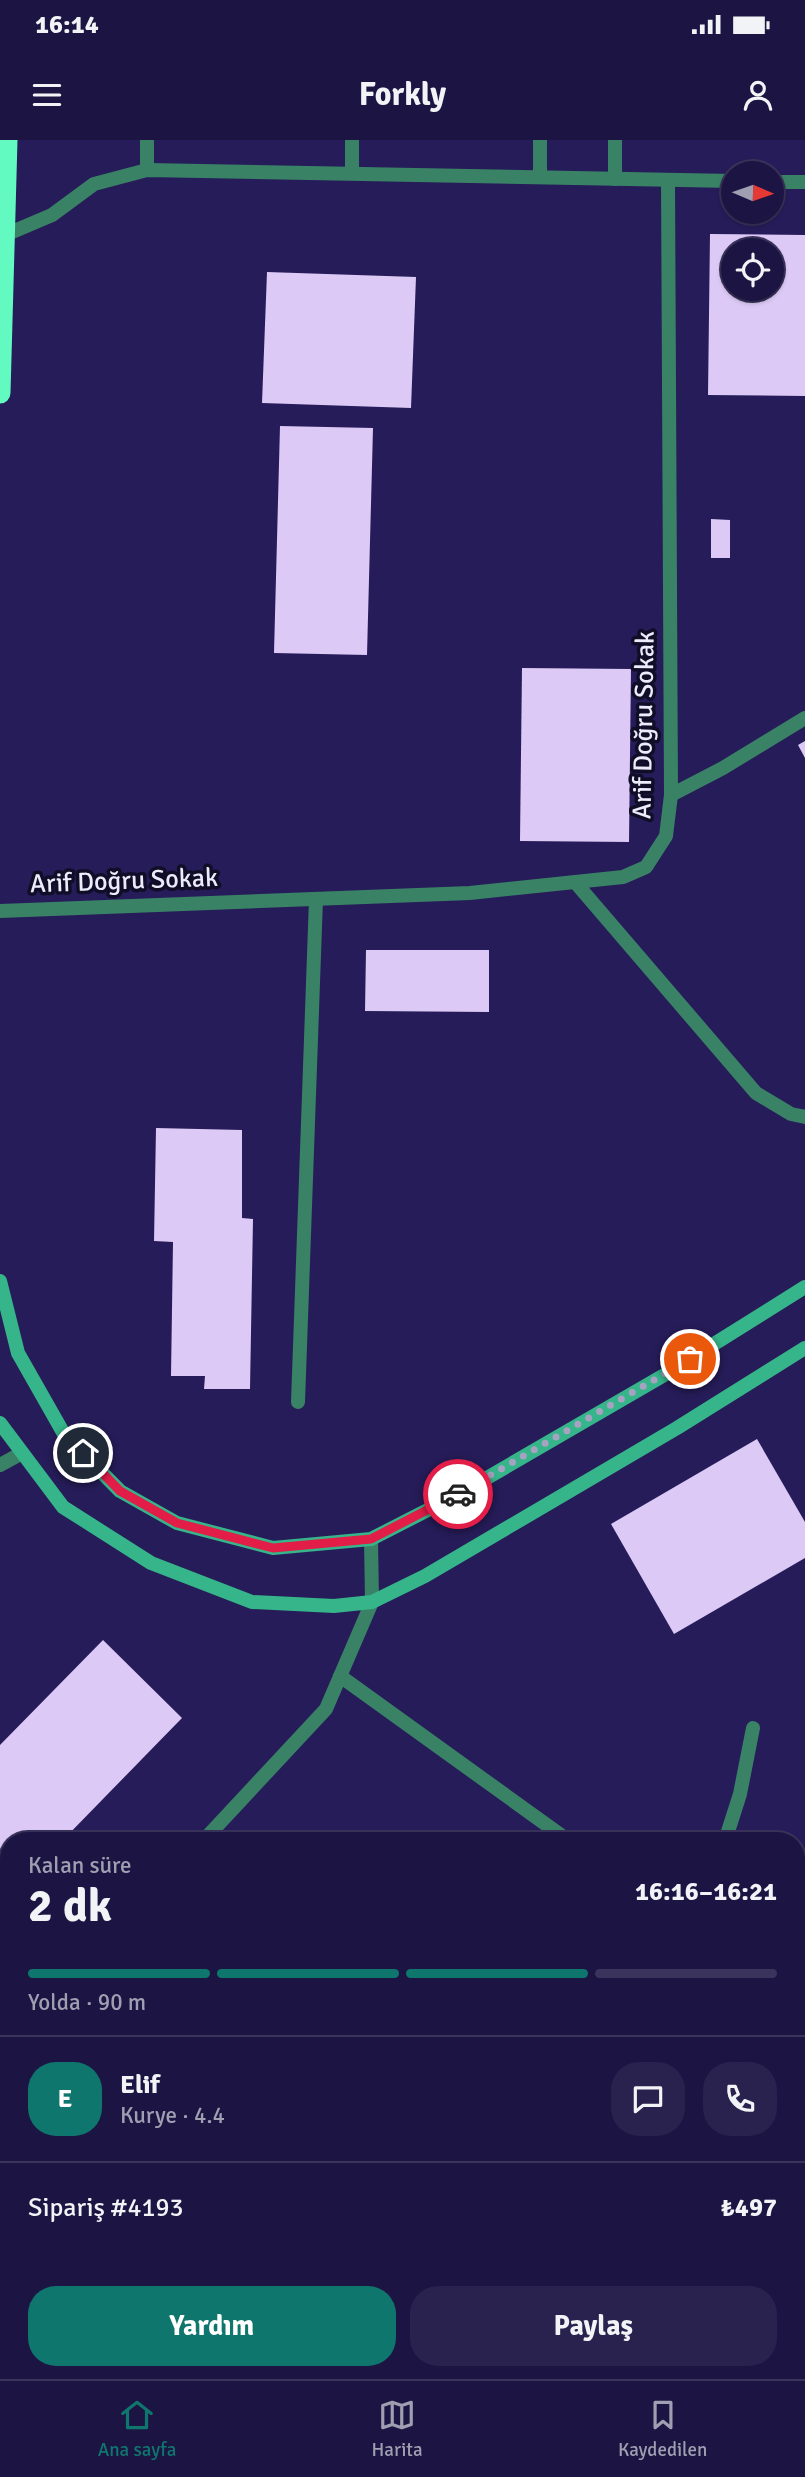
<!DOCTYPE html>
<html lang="tr">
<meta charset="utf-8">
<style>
:root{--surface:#1c1543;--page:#29224e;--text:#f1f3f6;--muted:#a09fb2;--line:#3a345c;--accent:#0f766e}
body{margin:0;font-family:Signika,sans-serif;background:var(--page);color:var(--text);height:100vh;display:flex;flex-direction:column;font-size:26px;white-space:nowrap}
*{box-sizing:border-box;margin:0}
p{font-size:23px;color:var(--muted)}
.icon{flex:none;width:38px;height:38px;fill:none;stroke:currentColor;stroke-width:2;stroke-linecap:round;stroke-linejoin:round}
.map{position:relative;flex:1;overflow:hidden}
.side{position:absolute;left:0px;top:1692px;width:805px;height:548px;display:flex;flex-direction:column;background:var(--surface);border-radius:28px 28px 0 0;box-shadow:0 2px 5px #0004,0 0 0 2px var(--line)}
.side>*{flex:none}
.needle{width:46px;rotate:92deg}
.controls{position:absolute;left:721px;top:21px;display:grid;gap:14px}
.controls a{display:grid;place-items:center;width:63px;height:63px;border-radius:50%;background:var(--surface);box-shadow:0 2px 5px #0004,0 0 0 2px var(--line);font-size:35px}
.pin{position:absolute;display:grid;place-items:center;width:60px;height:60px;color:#fff;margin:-30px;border:4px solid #fff;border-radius:50%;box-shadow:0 2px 7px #0007}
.courier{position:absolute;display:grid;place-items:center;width:70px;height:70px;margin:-35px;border:5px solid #e11d48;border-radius:50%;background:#fff;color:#222;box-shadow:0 2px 9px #0007}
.head em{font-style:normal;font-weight:700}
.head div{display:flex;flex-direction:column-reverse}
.head{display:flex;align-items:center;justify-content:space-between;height:119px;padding:0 28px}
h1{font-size:46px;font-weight:700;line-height:52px}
.bar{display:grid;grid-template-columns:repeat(4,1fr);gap:10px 7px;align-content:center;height:84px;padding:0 28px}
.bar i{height:9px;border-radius:5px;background:var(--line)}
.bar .current{background:var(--accent)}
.bar p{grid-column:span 4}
.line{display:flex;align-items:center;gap:18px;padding:0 28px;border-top:2px solid var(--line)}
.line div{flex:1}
.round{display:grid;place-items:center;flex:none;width:74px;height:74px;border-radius:28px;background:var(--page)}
.action{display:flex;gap:14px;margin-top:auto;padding:14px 28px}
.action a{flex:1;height:80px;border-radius:28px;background:var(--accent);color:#fff;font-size:28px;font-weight:700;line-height:80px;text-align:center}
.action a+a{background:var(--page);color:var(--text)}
.status{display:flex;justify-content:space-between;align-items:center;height:49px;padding:0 35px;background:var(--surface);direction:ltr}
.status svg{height:19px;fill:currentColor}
header{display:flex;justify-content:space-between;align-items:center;height:91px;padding:0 28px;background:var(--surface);font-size:32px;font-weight:700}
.dock{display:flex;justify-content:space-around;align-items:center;height:98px;border-top:2px solid var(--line);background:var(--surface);font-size:19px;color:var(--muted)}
.dock a{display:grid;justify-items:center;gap:4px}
.dock .current{color:var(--accent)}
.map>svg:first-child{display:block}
</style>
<div class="status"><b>16:14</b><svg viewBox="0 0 49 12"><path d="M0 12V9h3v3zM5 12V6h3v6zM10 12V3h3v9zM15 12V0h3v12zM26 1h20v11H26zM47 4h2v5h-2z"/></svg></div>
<header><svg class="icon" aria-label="menu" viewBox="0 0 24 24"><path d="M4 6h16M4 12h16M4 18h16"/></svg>Forkly<svg class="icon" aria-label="person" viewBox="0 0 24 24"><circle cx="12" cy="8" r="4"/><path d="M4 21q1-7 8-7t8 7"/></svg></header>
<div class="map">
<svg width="805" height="2239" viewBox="0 0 805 2239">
<rect width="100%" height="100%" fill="#261c59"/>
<g fill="#dcc9f5" fill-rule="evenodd">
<path d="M710 94 805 95V256L708 255ZM733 110H772V149H733Z"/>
<polygon points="267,132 416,137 411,268 262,263"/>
<polygon points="280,286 373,288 367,515 274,513"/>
<polygon points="711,379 730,380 730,418 711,418"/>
<polygon points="522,528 631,529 629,702 520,701"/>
<polygon points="805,601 805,618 798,605"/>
<polygon points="366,810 489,810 489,872 365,871"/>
<polygon points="156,988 242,990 242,1078 253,1079 250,1249 204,1249 205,1236 171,1236 173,1102 154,1101"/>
<polygon points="757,1299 805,1382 805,1418 674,1494 611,1384"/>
<polygon points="103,1500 182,1578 62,1701 9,1701 9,1740 0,1731 0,1605"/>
<polygon points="515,1690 524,1701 502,1701"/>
</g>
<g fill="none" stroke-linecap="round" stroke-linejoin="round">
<g stroke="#3a8266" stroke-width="14">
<polyline points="352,0 352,33"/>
<polyline points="298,1262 316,759"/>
</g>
<g stroke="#3a8266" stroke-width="14">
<polyline points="540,0 540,37"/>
<polyline points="615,0 615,39"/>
<polyline points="147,30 147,0"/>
<polyline points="772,42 805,42"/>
<polyline points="5,95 52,75 94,44 147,30 733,41"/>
<polyline points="671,655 723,628 805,578"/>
<polyline points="575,742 756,953 791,974 805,977"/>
<polyline points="0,771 470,753 623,737 646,727 666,696 671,655 668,40"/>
<polyline points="0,1325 22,1313"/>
<polyline points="340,1536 569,1701"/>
<polyline points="203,1701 326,1569 372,1462 371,1399"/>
<polyline points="725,1701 740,1654 753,1588"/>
<polyline points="0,1919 9,1910"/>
<polyline points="0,1938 9,1946"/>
<polyline points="255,2231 255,2239"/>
<polyline points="134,2239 145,2231"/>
</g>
<g stroke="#35b589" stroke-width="14">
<polyline points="0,1141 18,1213 64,1294 120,1351 177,1383 273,1408 371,1399 461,1353 666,1234 805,1147"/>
<polyline points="0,1283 63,1367 151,1423 252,1462 334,1466 372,1462 425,1436 677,1288 805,1208"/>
</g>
<polyline stroke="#63fac2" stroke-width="21" points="0,253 7,0"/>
</g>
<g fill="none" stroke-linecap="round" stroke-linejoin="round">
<polyline stroke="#a6a3c2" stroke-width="7" stroke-dasharray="0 12.6" points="458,1354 690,1219"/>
<polyline stroke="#e11d48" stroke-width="9" points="83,1313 120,1351 177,1383 273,1408 371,1399 458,1354"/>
</g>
<g text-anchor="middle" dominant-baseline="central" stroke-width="7" stroke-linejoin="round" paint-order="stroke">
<g font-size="26" fill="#ebebfb" stroke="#100d27">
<text transform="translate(644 585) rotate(-89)">Arif Doğru Sokak</text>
<text transform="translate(124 741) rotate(-2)">Arif Doğru Sokak</text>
</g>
</g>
</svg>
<div class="controls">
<a><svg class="needle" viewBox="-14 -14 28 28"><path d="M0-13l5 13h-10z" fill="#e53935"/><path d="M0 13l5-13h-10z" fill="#a09fb2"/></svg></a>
<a><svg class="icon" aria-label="locate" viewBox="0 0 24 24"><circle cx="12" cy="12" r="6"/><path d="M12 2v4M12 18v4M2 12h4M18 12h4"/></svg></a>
</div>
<div class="pin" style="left:690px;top:1219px;background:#ea580c"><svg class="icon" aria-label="bag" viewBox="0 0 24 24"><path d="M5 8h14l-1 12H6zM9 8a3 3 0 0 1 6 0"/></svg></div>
<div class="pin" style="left:83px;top:1313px;background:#1f2937"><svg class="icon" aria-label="home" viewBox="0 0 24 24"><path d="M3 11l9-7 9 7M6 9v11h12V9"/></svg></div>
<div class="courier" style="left:458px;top:1354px"><svg class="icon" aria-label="car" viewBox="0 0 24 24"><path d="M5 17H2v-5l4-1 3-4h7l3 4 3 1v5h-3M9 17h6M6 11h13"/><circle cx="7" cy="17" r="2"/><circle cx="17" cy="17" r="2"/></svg></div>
<section class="side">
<div class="head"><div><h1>2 dk</h1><p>Kalan süre</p></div><em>16:16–16:21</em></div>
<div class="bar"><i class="current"></i><i class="current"></i><i class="current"></i><i></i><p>Yolda · 90 m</p></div>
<div class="line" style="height:126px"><b class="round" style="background:var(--accent);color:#fff">E</b><div><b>Elif</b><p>Kurye · 4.4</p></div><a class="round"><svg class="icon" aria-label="chat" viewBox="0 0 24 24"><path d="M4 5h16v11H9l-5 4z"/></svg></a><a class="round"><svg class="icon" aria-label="phone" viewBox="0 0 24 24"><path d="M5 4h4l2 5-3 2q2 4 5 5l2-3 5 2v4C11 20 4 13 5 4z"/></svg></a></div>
<div class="line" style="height:91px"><div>Sipariş #4193</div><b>₺497</b></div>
<div class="action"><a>Yardım</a><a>Paylaş</a></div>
</section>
</div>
<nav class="dock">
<a class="current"><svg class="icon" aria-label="home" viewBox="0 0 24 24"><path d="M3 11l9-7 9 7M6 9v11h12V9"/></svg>Ana sayfa</a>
<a><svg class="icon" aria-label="map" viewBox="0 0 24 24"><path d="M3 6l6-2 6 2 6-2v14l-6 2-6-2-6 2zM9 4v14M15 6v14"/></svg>Harita</a>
<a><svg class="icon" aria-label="saved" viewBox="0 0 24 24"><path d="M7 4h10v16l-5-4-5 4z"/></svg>Kaydedilen</a>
</nav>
